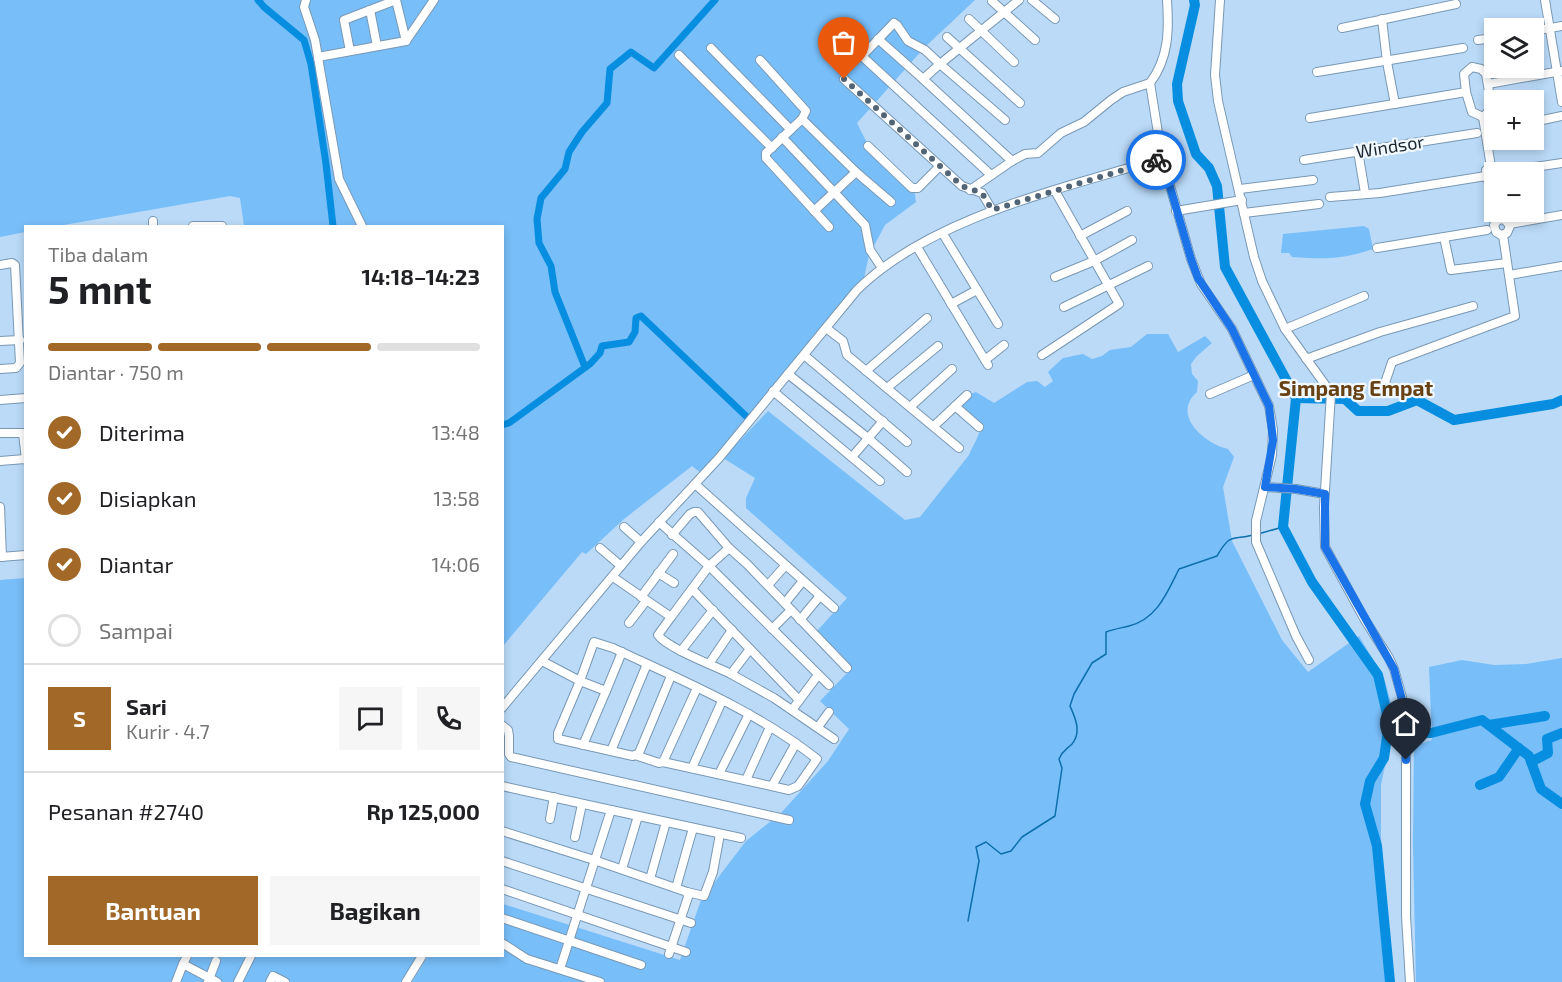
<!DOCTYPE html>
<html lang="id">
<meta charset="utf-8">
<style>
:root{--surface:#fff;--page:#f6f6f6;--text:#202124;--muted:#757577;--line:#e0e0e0;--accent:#a16827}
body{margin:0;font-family:"Exo 2",sans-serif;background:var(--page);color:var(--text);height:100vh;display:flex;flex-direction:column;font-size:22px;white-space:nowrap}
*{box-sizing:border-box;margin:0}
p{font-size:20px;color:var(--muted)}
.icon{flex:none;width:33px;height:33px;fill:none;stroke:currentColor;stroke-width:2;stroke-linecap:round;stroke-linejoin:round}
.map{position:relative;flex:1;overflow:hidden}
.drawer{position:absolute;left:24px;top:225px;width:480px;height:732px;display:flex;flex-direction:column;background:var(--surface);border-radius:0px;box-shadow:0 3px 9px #0003}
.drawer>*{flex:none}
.fabs{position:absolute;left:1484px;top:18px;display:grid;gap:12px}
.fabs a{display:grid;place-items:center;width:60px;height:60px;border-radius:0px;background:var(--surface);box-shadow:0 3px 9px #0003;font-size:30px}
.pin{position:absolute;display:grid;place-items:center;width:51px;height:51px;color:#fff;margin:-62px -26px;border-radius:50% 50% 50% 0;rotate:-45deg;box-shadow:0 0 6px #0007}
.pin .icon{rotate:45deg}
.courier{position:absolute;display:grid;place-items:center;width:60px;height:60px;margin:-30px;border:4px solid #1a73e8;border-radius:50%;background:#fff;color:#222;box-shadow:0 2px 8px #0007}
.headline em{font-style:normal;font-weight:700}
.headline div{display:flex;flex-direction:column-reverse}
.headline{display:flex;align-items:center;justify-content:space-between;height:102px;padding:0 24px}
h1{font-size:39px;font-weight:700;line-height:45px}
.bar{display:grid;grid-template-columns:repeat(4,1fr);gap:9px 6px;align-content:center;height:72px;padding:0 24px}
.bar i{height:8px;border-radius:4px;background:var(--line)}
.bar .selected{background:var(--accent)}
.bar p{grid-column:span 4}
.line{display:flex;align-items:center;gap:15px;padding:0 24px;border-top:2px solid var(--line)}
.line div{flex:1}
.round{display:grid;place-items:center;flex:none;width:63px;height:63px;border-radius:0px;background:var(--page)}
ol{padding:0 24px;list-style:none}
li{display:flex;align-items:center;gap:18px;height:66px}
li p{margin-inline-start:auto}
li .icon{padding:6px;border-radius:50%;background:var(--accent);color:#fff;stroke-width:4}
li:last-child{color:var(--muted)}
li i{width:33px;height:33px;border:3px solid var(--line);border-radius:50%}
.action{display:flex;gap:12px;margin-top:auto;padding:12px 24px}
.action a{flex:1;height:69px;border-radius:0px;background:var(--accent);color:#fff;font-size:24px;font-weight:700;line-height:69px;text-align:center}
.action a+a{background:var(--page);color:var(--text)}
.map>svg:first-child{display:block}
</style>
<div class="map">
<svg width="1562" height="982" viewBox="0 0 1562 982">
<rect width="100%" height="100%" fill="#badaf8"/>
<g fill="#78bef9">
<polygon points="0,0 975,0 925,47 857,123 870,149 914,188 916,202 885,225 869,255 864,278 702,474 692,466 624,519 586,554 582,552 503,646 502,226 244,226 240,198 230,196 58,226 26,226 25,232 0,237"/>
<path d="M1364 226 1369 229 1373 249C1340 260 1326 259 1292 257L1289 253H1281L1283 234Z"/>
<path d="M1147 334H1168L1178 352 1205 336 1212 343 1197 356 1191 364 1192 374 1198 381 1197 392C1171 415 1204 443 1228 449L1234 457 1223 487 1232 541 1282 640 1308 672 1359 636 1384 678 1395 717 1381 785V837L1393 982H412L428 956H502L503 904 680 960 701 900 746 841 781 813 828 761 849 729 820 701 850 670 816 632 847 598 746 508V498L755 478 723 458 768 411 905 520 920 517 969 455C973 445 979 437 981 426L965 412 960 403 967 395 976 392 994 403 1027 382 1037 381 1045 387 1053 381 1048 372 1063 358 1083 354 1092 359 1102 356 1110 350 1131 347Z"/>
<polygon points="25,578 26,956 419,956 401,982 0,982 0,580"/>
<polygon points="1562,658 1562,982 1416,982 1413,844 1414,746 1432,740 1429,667 1462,660 1494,665 1526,664"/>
</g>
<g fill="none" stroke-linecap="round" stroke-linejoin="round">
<g stroke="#0d6fac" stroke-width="1.5">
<polyline points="1258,534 1283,527"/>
<path d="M968 921 979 861 976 847 986 842 1001 854 1011 851 1022 837 1055 816 1062 768 1059 759C1063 750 1066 750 1072 744 1082 732 1075 717 1070 706L1074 694 1092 663 1106 654V632C1114 629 1121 628 1129 626 1157 619 1167 593 1179 569L1217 556C1231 532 1231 541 1253 535"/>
</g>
<g stroke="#078ee0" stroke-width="7">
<polyline points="258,0 264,7 304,40 311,64 326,164 333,226"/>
<polyline points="585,367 555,292 551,266 539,243 537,219 541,198 565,169 569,152 582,132 607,103 610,69 631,52 654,68 715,0"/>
<polyline points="502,425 509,423 590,364 600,353 602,346 629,342 635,332 636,318 641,316 747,417"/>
</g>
<g stroke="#078ee0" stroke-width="10">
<polyline points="1194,0 1195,5 1177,84 1178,101 1196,154 1209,168 1217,186 1225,267 1296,398 1283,527 1312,582 1378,675 1389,723 1384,758 1370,781 1365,804 1377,846 1390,982"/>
<polyline points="1296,398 1345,399 1358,411 1388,411 1417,400 1454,420 1553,404 1562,400"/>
<polyline points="1489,725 1545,716"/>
<polyline points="1388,732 1431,733 1482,720 1529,756 1541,789 1562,804"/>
<polyline points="1531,762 1548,753 1547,739 1562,733"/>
<polyline points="1480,785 1499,777 1519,748"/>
</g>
<g stroke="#7998b4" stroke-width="10">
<g id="minor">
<polyline points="306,0 304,7 315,40 339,179 362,226"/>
<polyline points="396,0 406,41"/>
<polyline points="1032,0 1055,19"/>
<path d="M1167 0C1169 30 1169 58 1150 83L1162 158 1191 259 1201 284 1232 329 1269 406 1273 430 1272 455 1256 521V542L1296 636 1309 660"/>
<polyline points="1220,0 1215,75 1218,101 1254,257 1262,281 1285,329 1331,393 1324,507 1325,547 1365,620 1389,658 1394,669 1402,697 1406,738 1406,916 1410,982"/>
<polyline points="1545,0 1562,102"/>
<polyline points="992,1 1035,40"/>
<polyline points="370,10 377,46"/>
<polyline points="969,19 1014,62"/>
<polyline points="1382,19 1387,62 1395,104"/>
<polyline points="1342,28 1456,4"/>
<polyline points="1533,31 1562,26"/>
<polyline points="947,37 1020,103"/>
<polyline points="878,39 923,79"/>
<polyline points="1478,40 1494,38"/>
<polyline points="711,48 790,129"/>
<polyline points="350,51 344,20 396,0"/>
<polyline points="679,55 772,148"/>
<polyline points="318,57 406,41 434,0"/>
<polyline points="760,60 806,111 802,119 766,153 766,158 829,227"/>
<polygon points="1472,67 1481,69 1486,74 1491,103 1489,111 1483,117 1472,112 1466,92 1464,74"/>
<polyline points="1317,72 1463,48"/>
<polyline points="844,79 962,186 982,193 992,210"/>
<polyline points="1488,84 1561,71"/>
<polyline points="1483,117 1491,167"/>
<polyline points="1310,118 1466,92"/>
<polyline points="802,119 856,172 891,202"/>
<polyline points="1005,120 940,64 923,79 1012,161"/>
<polyline points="1533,122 1562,116"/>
<polyline points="782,137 865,225 870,250 882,268"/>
<polyline points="868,146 912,188 918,188 940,166"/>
<polyline points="1358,151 1365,193"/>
<polyline points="1304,160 1477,133"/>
<polyline points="1501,172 1562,163"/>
<polyline points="991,175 864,58 863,55 894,23 897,25 908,41 925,50 940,64 1019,0"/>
<polyline points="1494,181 1487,179 1486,170 1491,167 1496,167 1501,172"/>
<polyline points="1240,189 1313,180"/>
<polyline points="970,190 1012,161 1025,154 1038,153 1061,133 1084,122 1111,100 1123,92 1150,83"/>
<polyline points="1330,197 1380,193 1486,176"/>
<polyline points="814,211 856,172"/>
<polyline points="1176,211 1242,200"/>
<polyline points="1503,212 1504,219 1510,226 1507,233 1501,235 1496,232 1494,225 1498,220 1504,219"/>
<polyline points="1244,213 1319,204"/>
<polyline points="153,221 153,226"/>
<polyline points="1509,224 1562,215"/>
<polyline points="193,226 222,226"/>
<polyline points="943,234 998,324"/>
<polyline points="1080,236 1127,211"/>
<polyline points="1444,237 1451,270 1507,263"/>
<polyline points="917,247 988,365"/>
<polyline points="1377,248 1487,230"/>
<polyline points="0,265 12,263 15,265 20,363 16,368 0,369"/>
<polyline points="1509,275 1562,266"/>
<polyline points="1055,277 1094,261 1132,240"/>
<polyline points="951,304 977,290"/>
<polyline points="1064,307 1148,266"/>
<polyline points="826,328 843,341 847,355 959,448"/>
<polyline points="1285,329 1364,296"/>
<polyline points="0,341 20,340"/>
<polyline points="804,355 907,442"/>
<polyline points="1042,355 1119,304 1055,191"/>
<polyline points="1306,359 1380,332 1473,306"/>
<polyline points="985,360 1004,345"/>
<polyline points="866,371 927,318"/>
<polyline points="788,374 868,438 907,472"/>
<polyline points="1384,386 1392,362 1515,316 1503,235"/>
<polyline points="887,388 938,346"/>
<polyline points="773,391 880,481"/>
<polyline points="1210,394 1254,375"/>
<polyline points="0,400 26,398"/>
<polyline points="955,406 979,427"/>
<polyline points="910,407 952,369"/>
<polyline points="934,426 967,395"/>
<polyline points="0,433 23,433 26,460"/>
<polyline points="852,457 883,421"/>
<polyline points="0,461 25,459"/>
<polyline points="695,484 834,608"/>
<polyline points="1265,487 1296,489 1325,494"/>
<polyline points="0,507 2,557"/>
<polyline points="659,522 709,566 829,685"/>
<polyline points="624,527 641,542"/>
<polyline points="672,535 690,514 694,512 698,512 729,548 747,564 847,668"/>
<polyline points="600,548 621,566"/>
<polyline points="0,557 26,555"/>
<polyline points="658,573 674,583"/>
<polyline points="613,577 671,617 709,566 729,548"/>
<polyline points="768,585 785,566"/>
<polyline points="641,597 673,554"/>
<polyline points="785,603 802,582"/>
<path d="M671 617 658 635C667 648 715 666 731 674L750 649 692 589"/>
<polyline points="800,620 819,597"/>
<polyline points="629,623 646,601"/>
<polyline points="772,629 791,610"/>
<polyline points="750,649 799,700"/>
<polyline points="681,651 713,610"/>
<polyline points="542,661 580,681 558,733 558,739 633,756 639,753 671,676"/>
<polyline points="709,664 732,630"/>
<polyline points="731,674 774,698 834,739"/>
<polyline points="606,691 622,652"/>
<path d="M502 708 641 542 719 458 857 290C931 217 1065 188 1162 158"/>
<polyline points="792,710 818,675"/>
<polyline points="502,725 508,730 509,736 509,754 511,757 789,820"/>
<polyline points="818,727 829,712"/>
<path d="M583 745 606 691 580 681 594 642 613 648C683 681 756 711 817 759L798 786 789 790 663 762"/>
<polyline points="611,751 647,664"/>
<polyline points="635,755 659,763 663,762 697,688"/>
<polyline points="692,768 722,701"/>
<polyline points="719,774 749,714"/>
<polyline points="746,780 770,727"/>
<polyline points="502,786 611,810 560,969"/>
<polyline points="772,786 796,743"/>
<polyline points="611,810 741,838"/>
<polyline points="550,819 554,797"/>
<polyline points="502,831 594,860 687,892 688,897 669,954"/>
<polyline points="575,837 582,804"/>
<polyline points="502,861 691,923"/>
<polyline points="622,869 638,816"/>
<polyline points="650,879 666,822"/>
<polyline points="676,888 693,828"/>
<polyline points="502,889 686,952"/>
<polyline points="687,892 704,896 713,872 720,834"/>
<polyline points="502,918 641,965"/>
<polyline points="502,943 527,959 600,982"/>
<polyline points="187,956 183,964 217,982"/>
<polyline points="176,982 183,964"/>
<polyline points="208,982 216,961"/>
<polyline points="238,982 251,956"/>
<polyline points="270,982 273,976 285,982"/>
<polyline points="406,982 422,956"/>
</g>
</g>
<use href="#minor" stroke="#fff" stroke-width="8"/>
</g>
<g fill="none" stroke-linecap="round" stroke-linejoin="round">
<polyline stroke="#526577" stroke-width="6" stroke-dasharray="0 10.8" points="844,79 962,186 982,193 992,210 1156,160"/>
<polyline stroke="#1a73e8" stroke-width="8" points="1156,160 1162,159 1191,259 1198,278 1232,329 1269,406 1273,440 1265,487 1296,489 1325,494 1325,547 1394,669 1404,707 1406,760"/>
</g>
<g text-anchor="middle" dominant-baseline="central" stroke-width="4.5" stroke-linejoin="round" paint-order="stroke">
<g font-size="18" fill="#1a2631" stroke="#f1f8fe">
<text transform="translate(1390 146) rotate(-9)">Windsor</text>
</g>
<g font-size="21" font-weight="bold" fill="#684113" stroke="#f1f8fe">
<text x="1356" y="387">Simpang Empat</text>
</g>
</g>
</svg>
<div class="fabs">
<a><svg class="icon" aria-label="layers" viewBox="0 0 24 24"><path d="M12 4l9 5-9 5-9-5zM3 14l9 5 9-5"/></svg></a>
<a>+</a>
<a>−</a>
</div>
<div class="pin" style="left:844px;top:79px;background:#ea580c"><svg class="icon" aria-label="bag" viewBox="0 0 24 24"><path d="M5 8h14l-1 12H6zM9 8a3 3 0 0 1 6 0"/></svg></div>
<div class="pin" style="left:1406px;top:760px;background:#1f2937"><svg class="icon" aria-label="home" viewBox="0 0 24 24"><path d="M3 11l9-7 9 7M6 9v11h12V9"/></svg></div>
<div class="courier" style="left:1156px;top:160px"><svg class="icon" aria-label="bike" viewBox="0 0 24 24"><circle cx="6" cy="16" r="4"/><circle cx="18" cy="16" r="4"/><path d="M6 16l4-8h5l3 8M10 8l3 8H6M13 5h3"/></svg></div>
<section class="drawer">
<div class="headline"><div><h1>5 mnt</h1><p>Tiba dalam</p></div><em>14:18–14:23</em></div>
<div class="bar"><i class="selected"></i><i class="selected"></i><i class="selected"></i><i></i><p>Diantar · 750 m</p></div>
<ol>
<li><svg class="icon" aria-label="check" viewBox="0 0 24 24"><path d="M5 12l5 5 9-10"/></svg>Diterima<p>13:48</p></li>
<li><svg class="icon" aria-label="check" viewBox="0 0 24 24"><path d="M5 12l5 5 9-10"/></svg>Disiapkan<p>13:58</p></li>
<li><svg class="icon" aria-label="check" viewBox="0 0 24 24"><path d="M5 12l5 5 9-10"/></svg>Diantar<p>14:06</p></li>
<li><i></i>Sampai</li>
</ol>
<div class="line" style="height:108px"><b class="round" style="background:var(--accent);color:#fff">S</b><div><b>Sari</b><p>Kurir · 4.7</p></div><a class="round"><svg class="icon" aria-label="chat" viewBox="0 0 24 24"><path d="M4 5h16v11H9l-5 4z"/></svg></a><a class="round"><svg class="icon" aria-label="phone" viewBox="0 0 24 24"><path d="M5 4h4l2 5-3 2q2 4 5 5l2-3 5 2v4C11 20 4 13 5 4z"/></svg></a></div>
<div class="line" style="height:78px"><div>Pesanan #2740</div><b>Rp 125,000</b></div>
<div class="action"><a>Bantuan</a><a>Bagikan</a></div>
</section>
</div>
